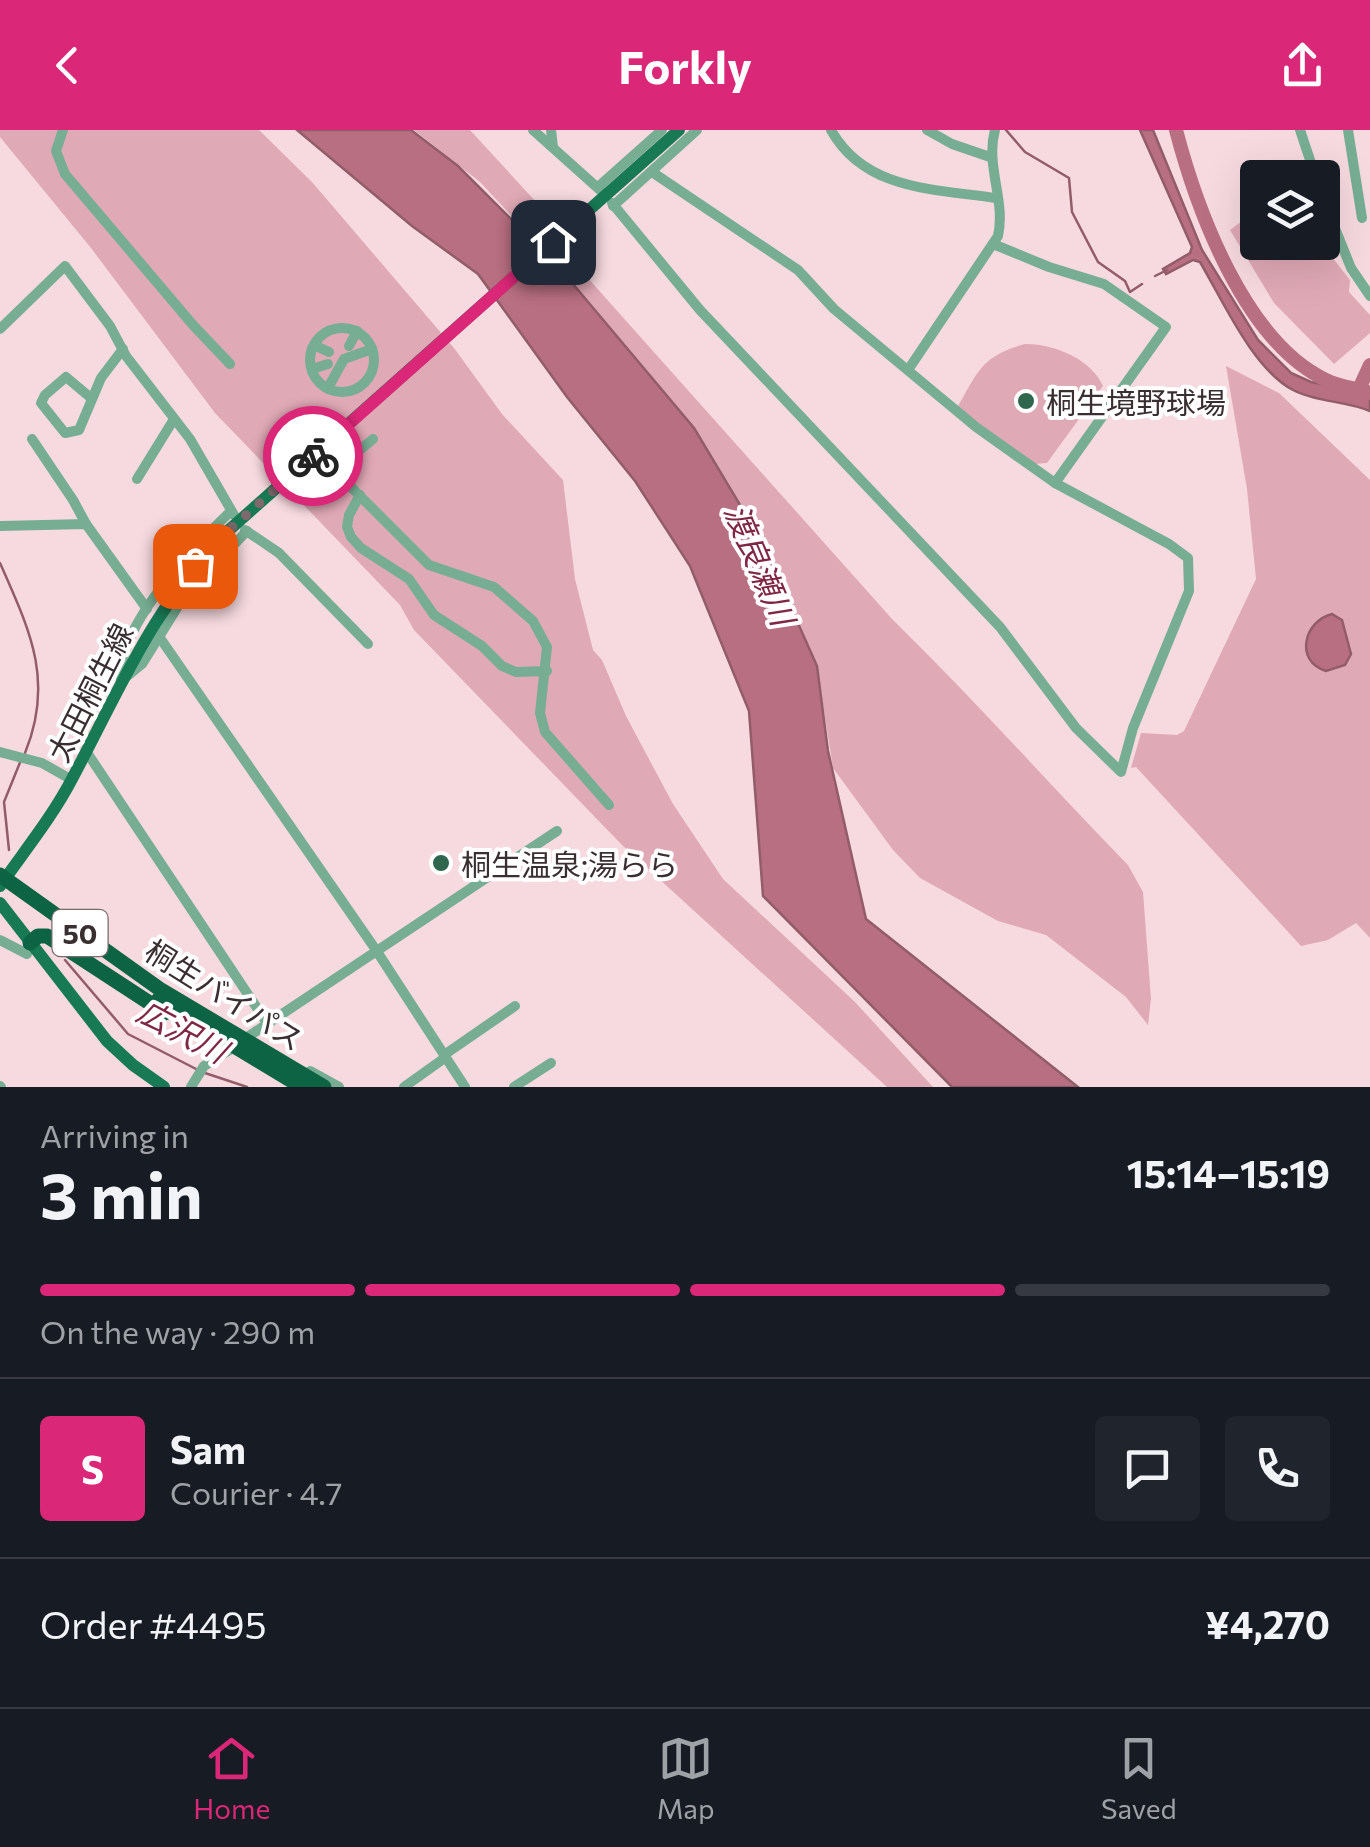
<!DOCTYPE html>
<meta charset="utf-8">
<style>
:root{--surface:#171b24;--page:#20242c;--text:#f1f3f6;--muted:#9ea1a6;--line:#363941;--accent:#db2777}
body{margin:0;font-family:Commissioner,"Noto Sans JP",sans-serif;background:var(--page);color:var(--text);height:100vh;display:flex;flex-direction:column;font-size:38px;white-space:nowrap}
*{box-sizing:border-box;margin:0}
p{font-size:32px;color:var(--muted)}
.icon{flex:none;width:55px;height:55px;fill:none;stroke:currentColor;stroke-width:2;stroke-linecap:round;stroke-linejoin:round}
.map{position:relative;height:957px;overflow:hidden}
.sheet{display:flex;flex-direction:column;background:var(--surface);flex:1}
.sheet>*{flex:none}
.fabs{position:absolute;left:1240px;top:30px;display:grid;gap:20px}
.fabs a{display:grid;place-items:center;width:100px;height:100px;border-radius:10px;background:var(--surface);box-shadow:0 10px 40px #0002;font-size:50px}
.pin{position:absolute;display:grid;place-items:center;width:85px;height:85px;color:#fff;margin:-42px;border-radius:20px;box-shadow:0 5px 15px #0006}
.courier{position:absolute;display:grid;place-items:center;width:100px;height:100px;margin:-50px;border:8px solid #db2777;border-radius:50%;background:#fff;color:#222;box-shadow:0 2px 12px #0007}
.headline em{font-style:normal;font-weight:700}
.headline div{display:flex;flex-direction:column-reverse}
.headline{display:flex;align-items:center;justify-content:space-between;height:170px;padding:0 40px}
h1{font-size:65px;font-weight:700;line-height:75px}
.bar{display:grid;grid-template-columns:repeat(4,1fr);gap:15px 10px;align-content:center;height:120px;padding:0 40px}
.bar i{height:12px;border-radius:8px;background:var(--line)}
.bar .selected{background:var(--accent)}
.bar p{grid-column:span 4}
.line{display:flex;align-items:center;gap:25px;padding:0 40px;border-top:2px solid var(--line)}
.line div{flex:1}
.round{display:grid;place-items:center;flex:none;width:105px;height:105px;border-radius:10px;background:var(--page)}
header{display:flex;justify-content:space-between;align-items:center;height:130px;padding:0 40px;background:var(--accent);color:#fff;font-size:45px;font-weight:700}
.dock{display:flex;justify-content:space-around;align-items:center;height:140px;border-top:2px solid var(--line);background:var(--surface);font-size:28px;color:var(--muted)}
.dock a{display:grid;justify-items:center;gap:5px}
.dock .selected{color:var(--accent)}
.map>svg:first-child{display:block}
</style>
<header><svg class="icon" aria-label="back" viewBox="0 0 24 24"><path d="M15 5l-7 7 7 7"/></svg>Forkly<svg class="icon" aria-label="share" viewBox="0 0 24 24"><path d="M12 15V3M7 8l5-5 5 5M5 13v7h14v-7"/></svg></header>
<div class="map">
<svg width="1370" height="957" viewBox="0 0 1370 957">
<rect width="100%" height="100%" fill="#f7dae0"/>
<g fill="#e0a9b6">
<polygon points="0,0 259,0 312,52 454,218 502,284 563,350 575,449 593,520 602,530 626,586 673,674 723,749 855,872 933,957 887,957 622,715 414,500 400,475 215,283 91,118 0,7"/>
<path d="M414 0H470L537 73V91L893 490C974 569 1049 654 1128 735L1143 762 1151 869 1148 895 1126 867 1046 805 998 791 920 748 893 720 833 638 817 536 761 410 694 298 557 135 480 52Z"/>
<polygon points="1257,80 1258,112 1321,113 1350,150 1349,162 1370,185 1370,203 1334,234 1274,173 1230,100"/>
<path d="M1025 214C1052 213 1092 229 1103 256L1047 333 1034 334 957 278C978 242 981 226 1025 214Z"/>
<polygon points="1226,236 1279,263 1370,350 1370,808 1356,793 1328,810 1301,816 1136,637 1131,638 1141,603 1177,605 1184,601 1256,449 1247,359"/>
</g>
<g fill="#b86f81" stroke="#925c69" stroke-width="2.5">
<polygon points="297,0 411,0 458,36 557,135 694,298 761,410 817,536 828,621 866,789 1078,957 952,957 763,766 749,581 690,436 635,351 567,267 478,144 412,96"/>
<path d="M1140 0H1153L1202 120 1258 210 1291 243 1311 252 1349 259 1370 267V281C1346 271 1316 272 1293 260 1253 239 1223 171 1200 132L1193 130 1166 144 1163 139 1190 123 1192 117Z"/>
<path d="M1332 484 1342 490 1351 524 1345 535 1326 541C1294 531 1304 491 1332 484Z"/>
</g>
<g fill="none" stroke-linecap="round" stroke-linejoin="round">
<g stroke="#925c69" stroke-width="2.5">
<polyline points="1006,0 1025,22 1069,48 1072,82 1098,132 1125,151 1130,162 1142,154"/>
<polyline points="1155,146 1167,140"/>
<path d="M0 433C29 499 55 550 25 623"/>
<polyline points="9,720 4,672 21,630"/>
<polyline points="65,830 128,904 198,940"/>
<polyline points="205,943 247,957"/>
</g>
<g stroke="#b86f81" stroke-width="14">
<path d="M1176 0C1197 80 1245 212 1326 250 1340 257 1356 258 1370 263"/>
<polyline points="1359,259 1370,235"/>
</g>
<g stroke="#77ae93" stroke-width="10">
<polyline points="63,0 56,21 65,44 193,195 230,234"/>
<polyline points="533,0 600,60"/>
<polyline points="551,0 553,17"/>
<path d="M831 0C865 61 936 59 996 68"/>
<polyline points="927,0 952,14 990,27"/>
<polyline points="1300,0 1316,48"/>
<polyline points="1348,0 1362,88"/>
<polyline points="598,57 662,0"/>
<polyline points="1322,66 1351,138 1370,166"/>
<polyline points="612,73 700,180 1000,497 1076,598 1121,642 1133,598 1189,461 1188,428 1169,414 1055,353 976,297 834,179 798,140 652,42"/>
<polyline points="613,76 697,0"/>
<polyline points="993,114 1049,137 1104,154 1166,197 1055,353"/>
<circle cx="342" cy="230" r="32"/>
<polyline points="0,199 65,136 110,196 126,226 190,309 234,385"/>
<polyline points="314,215 329,222"/>
<polyline points="349,216 357,201"/>
<polyline points="312,239 328,234"/>
<path d="M908 240 998 106C1006 70 985 36 995 0"/>
<polyline points="328,258 344,229 372,219"/>
<polyline points="91,268 66,247 45,265 41,273 65,303 79,300 101,248 123,219"/>
<polyline points="308,306 349,355 429,435 494,457 533,491 547,517 540,583 545,602 609,675"/>
<polyline points="32,309 73,370 86,394"/>
<polyline points="336,340 373,309"/>
<polyline points="137,349 174,289"/>
<polyline points="360,365 349,385 347,397 351,407 361,418 409,449 434,485 482,516 502,536 516,542 547,541"/>
<polyline points="0,396 86,394 147,479"/>
<polyline points="245,400 279,423 368,514"/>
<polyline points="158,505 376,820 465,957"/>
<polyline points="125,548 142,534 185,465 247,401"/>
<path d="M121 552C115 497 194 417 231 381"/>
<polyline points="86,621 267,893"/>
<polyline points="0,622 42,633 72,650"/>
<polyline points="0,810 27,824 30,813"/>
<polyline points="249,906 557,701"/>
<polyline points="444,925 515,876"/>
<polyline points="310,941 339,957"/>
<polyline points="0,956 1,957"/>
<polyline points="191,957 204,936 231,919"/>
<polyline points="404,957 446,927"/>
<polyline points="514,957 551,933"/>
</g>
<g stroke="#177a55" stroke-width="12">
<path d="M0 756C25 720 53 686 73 647 122 555 153 476 229 400L679 0"/>
<polyline points="0,773 107,911 133,935 164,957"/>
</g>
<g stroke="#0c6445" stroke-width="15">
<polyline points="0,745 161,860 324,957"/>
<polyline points="30,813 38,806 47,806 165,883"/>
<polyline points="158,870 302,957"/>
</g>
</g>
<g fill="none" stroke-linecap="round" stroke-linejoin="round">
<polyline stroke="#7c6a6e" stroke-width="10" stroke-dasharray="0 18" points="195,436 229,400 313,326"/>
<polyline stroke="#db2777" stroke-width="12" points="313,326 553,112"/>
</g>
<g fill="#2f664e" stroke="#fff" stroke-width="4">
<circle cx="1026" cy="271" r="10"/>
<circle cx="441" cy="733" r="10"/>
</g>
<g text-anchor="middle" dominant-baseline="central" stroke-width="8" stroke-linejoin="round" paint-order="stroke">
<rect fill="#fff" stroke="#746d6e" stroke-width="2.5" x="52.5" y="780" width="55" height="46" rx="8"/>
<g font-size="28" font-weight="bold" fill="#392e30">
<text x="80" y="803">50</text>
</g>
<g font-size="30" fill="#392e30" stroke="#fff" text-anchor="start">
<text x="1046" y="271">桐生境野球場</text>
<text x="461" y="733">桐生温泉;湯らら</text>
</g>
<g font-size="30" fill="#392e30" stroke="#fff">
<text transform="translate(89 562) rotate(-63)">太田桐生線</text>
<text transform="translate(225 864) rotate(32)">桐生バイパス</text>
</g>
<g font-size="32" font-style="italic" fill="#802745" stroke="#fff">
<text transform="translate(761 434) rotate(67)">渡良瀬川</text>
<text transform="translate(183 900) rotate(28)">広沢川</text>
</g>
</g>
</svg>
<div class="fabs">
<a><svg class="icon" aria-label="layers" viewBox="0 0 24 24"><path d="M12 4l9 5-9 5-9-5zM3 14l9 5 9-5"/></svg></a>
</div>
<div class="pin" style="left:195px;top:436px;background:#ea580c"><svg class="icon" aria-label="bag" viewBox="0 0 24 24"><path d="M5 8h14l-1 12H6zM9 8a3 3 0 0 1 6 0"/></svg></div>
<div class="pin" style="left:553px;top:112px;background:#1f2937"><svg class="icon" aria-label="home" viewBox="0 0 24 24"><path d="M3 11l9-7 9 7M6 9v11h12V9"/></svg></div>
<div class="courier" style="left:313px;top:326px"><svg class="icon" aria-label="bike" viewBox="0 0 24 24"><circle cx="6" cy="16" r="4"/><circle cx="18" cy="16" r="4"/><path d="M6 16l4-8h5l3 8M10 8l3 8H6M13 5h3"/></svg></div>
</div>
<section class="sheet">
<div class="headline"><div><h1>3 min</h1><p>Arriving in</p></div><em>15:14–15:19</em></div>
<div class="bar"><i class="selected"></i><i class="selected"></i><i class="selected"></i><i></i><p>On the way · 290 m</p></div>
<div class="line" style="height:180px"><b class="round" style="background:var(--accent);color:#fff">S</b><div><b>Sam</b><p>Courier · 4.7</p></div><a class="round"><svg class="icon" aria-label="chat" viewBox="0 0 24 24"><path d="M4 5h16v11H9l-5 4z"/></svg></a><a class="round"><svg class="icon" aria-label="phone" viewBox="0 0 24 24"><path d="M5 4h4l2 5-3 2q2 4 5 5l2-3 5 2v4C11 20 4 13 5 4z"/></svg></a></div>
<div class="line" style="height:130px"><div>Order #4495</div><b>¥4,270</b></div>
</section>
<nav class="dock">
<a class="selected"><svg class="icon" aria-label="home" viewBox="0 0 24 24"><path d="M3 11l9-7 9 7M6 9v11h12V9"/></svg>Home</a>
<a><svg class="icon" aria-label="map" viewBox="0 0 24 24"><path d="M3 6l6-2 6 2 6-2v14l-6 2-6-2-6 2zM9 4v14M15 6v14"/></svg>Map</a>
<a><svg class="icon" aria-label="saved" viewBox="0 0 24 24"><path d="M7 4h10v16l-5-4-5 4z"/></svg>Saved</a>
</nav>
